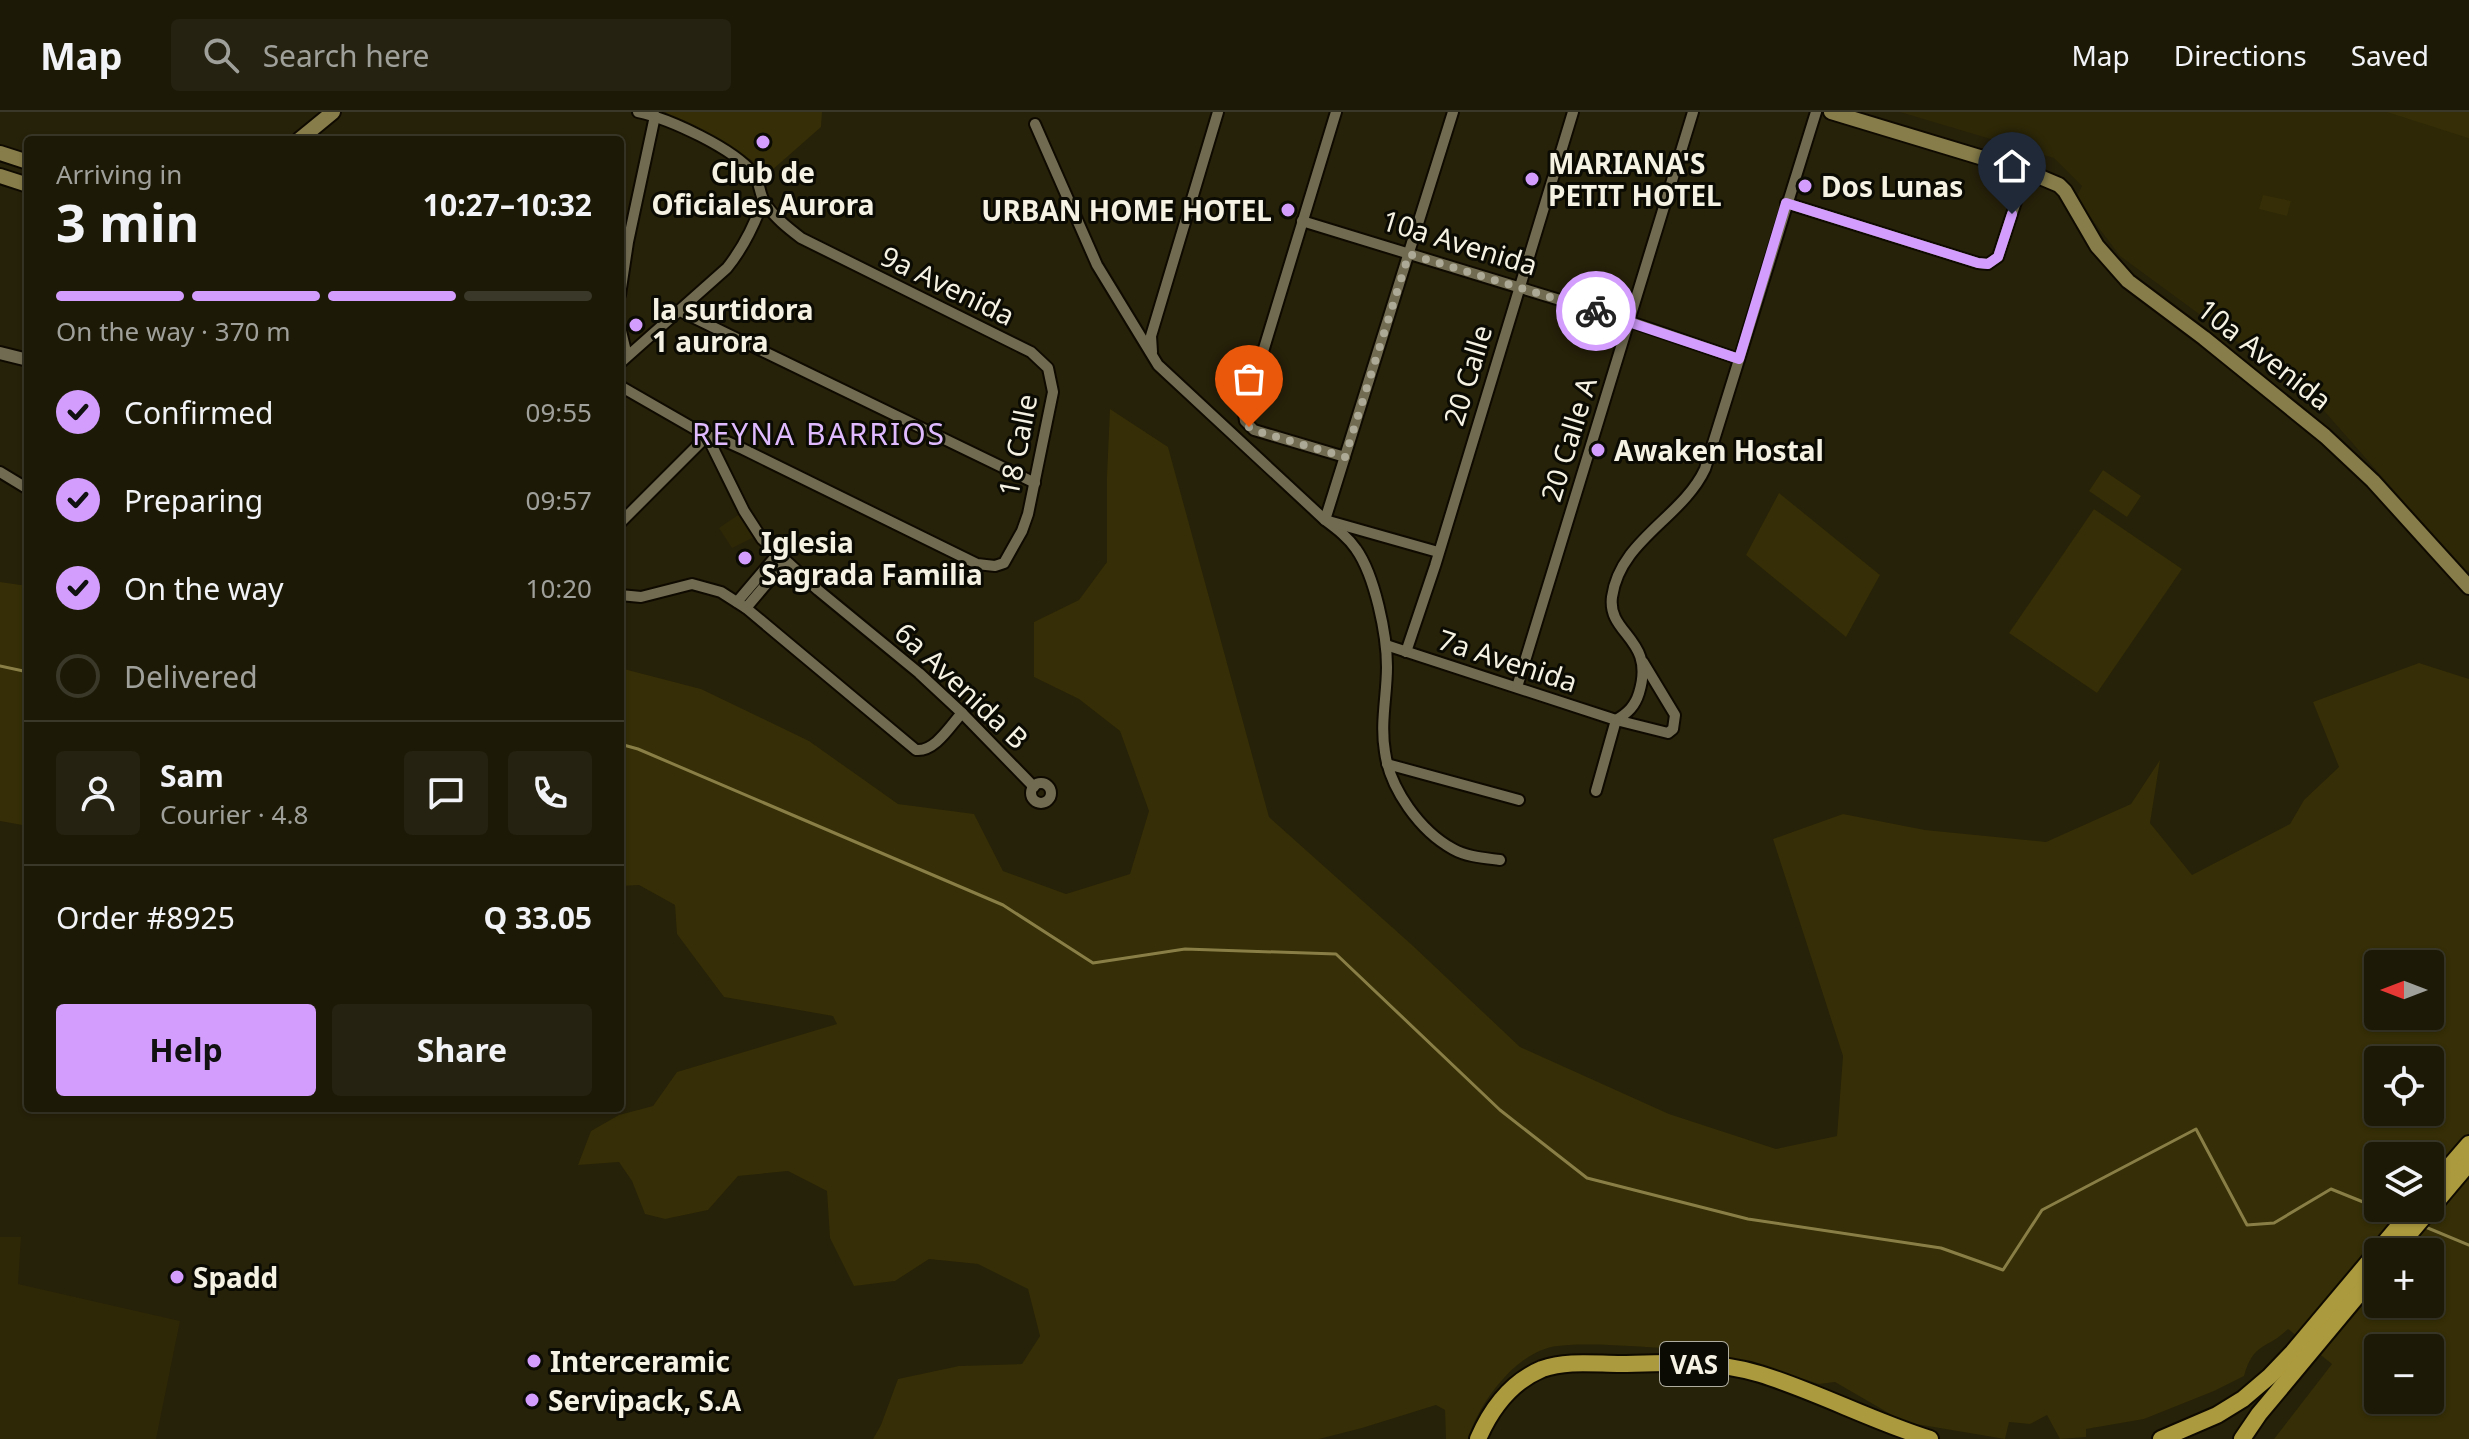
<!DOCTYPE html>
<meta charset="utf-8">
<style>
:root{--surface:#1c1907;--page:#252211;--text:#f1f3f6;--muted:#a0a09b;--line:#3a3828;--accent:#d29dfd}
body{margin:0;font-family:"Noto Sans",sans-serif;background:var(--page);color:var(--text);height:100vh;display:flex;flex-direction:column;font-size:30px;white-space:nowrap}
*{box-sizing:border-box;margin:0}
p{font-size:26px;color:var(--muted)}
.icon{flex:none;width:44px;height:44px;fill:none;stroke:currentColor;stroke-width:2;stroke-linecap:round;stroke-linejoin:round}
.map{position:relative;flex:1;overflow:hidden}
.side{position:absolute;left:24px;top:24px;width:600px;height:976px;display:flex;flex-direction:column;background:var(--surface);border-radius:8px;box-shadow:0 2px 6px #0004,0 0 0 2px var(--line)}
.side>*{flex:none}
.needle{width:52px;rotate:270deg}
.fabs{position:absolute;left:2364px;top:838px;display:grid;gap:16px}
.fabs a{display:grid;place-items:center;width:80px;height:80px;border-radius:8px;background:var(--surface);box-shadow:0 2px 6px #0004,0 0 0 2px var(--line);font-size:40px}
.pin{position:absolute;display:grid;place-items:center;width:68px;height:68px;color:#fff;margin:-82px -34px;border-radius:50% 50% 50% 0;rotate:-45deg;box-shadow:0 0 8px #0007}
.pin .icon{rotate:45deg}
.courier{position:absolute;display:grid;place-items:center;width:80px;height:80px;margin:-40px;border:6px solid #d29dfd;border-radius:50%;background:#fff;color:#222;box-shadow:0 2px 10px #0007}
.head em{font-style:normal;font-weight:700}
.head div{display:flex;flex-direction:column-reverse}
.head{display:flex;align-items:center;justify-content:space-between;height:136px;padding:0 32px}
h1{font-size:52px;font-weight:700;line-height:60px}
.bar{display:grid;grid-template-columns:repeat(4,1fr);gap:12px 8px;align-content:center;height:96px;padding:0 32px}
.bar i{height:10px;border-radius:6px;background:var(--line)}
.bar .current{background:var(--accent)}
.bar p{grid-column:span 4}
.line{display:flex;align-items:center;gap:20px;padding:0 32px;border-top:2px solid var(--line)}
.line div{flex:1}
.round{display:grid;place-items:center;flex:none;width:84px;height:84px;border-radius:8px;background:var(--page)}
ol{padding:0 32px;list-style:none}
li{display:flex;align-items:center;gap:24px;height:88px}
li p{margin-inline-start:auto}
li .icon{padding:8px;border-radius:50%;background:var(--accent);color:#111;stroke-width:4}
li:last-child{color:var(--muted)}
li i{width:44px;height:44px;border:4px solid var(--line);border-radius:50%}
.action{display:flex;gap:16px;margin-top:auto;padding:16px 32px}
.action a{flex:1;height:92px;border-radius:8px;background:var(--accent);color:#111;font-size:32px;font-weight:700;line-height:92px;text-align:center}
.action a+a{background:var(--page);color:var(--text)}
header{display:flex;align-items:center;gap:48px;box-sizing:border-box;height:112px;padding:0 40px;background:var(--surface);border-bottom:2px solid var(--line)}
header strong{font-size:38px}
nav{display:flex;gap:44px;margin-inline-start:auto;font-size:28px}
.search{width:560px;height:72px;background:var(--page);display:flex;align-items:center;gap:20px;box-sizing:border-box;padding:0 28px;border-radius:8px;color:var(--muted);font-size:30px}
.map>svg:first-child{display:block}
</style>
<header>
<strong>Map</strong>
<div class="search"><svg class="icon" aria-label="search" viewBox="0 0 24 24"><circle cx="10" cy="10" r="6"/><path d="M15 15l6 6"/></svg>Search here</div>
<nav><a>Map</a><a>Directions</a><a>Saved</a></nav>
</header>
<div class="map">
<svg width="2469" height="1327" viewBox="0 0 2469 1327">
<rect width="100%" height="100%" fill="#262109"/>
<g fill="#2e2807">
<polygon points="1900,0 2469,0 2469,459 2464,458 2311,284 2120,144 2076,86 2082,74 2054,46"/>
<polygon points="741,401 754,425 732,436 719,416"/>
<polygon points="0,1125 21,1125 18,1172 180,1209 156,1327 0,1327"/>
</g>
<g fill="#352e06" fill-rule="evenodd">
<polygon points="665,0 822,0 821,15 771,59"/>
<polygon points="2387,0 2469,0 2469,26 2468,26"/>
<polygon points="2263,83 2291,89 2287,104 2259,97"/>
<path d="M1110 297 1168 335 1269 705 1412 833 1520 935 1669 1002 1776 1037 1837 1024 1843 944 1773 727 1843 702 1925 718 2046 730 2131 692 2160 648 2150 711 2192 763 2290 712 2304 688 2339 655 2313 590 2419 551 2469 567V1327H2274L2332 1252 2288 1217C2267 1238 2254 1229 2244 1264L2214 1279 2144 1307 2086 1317V1325L2060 1327 2047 1303 2030 1312 2009 1310 2005 1327 1904 1310 1835 1270 1819 1272 1750 1250 1675 1242 1669 1236C1633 1235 1594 1230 1558 1234 1517 1238 1479 1291 1468 1327H1446L1445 1298 1436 1293 1362 1316 1319 1327H873L881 1313 898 1267 959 1254 1022 1252 1040 1224 1028 1177 978 1152 929 1147 895 1169 854 1174 830 1126 827 1079 788 1059 738 1064 708 1098 665 1107 645 1102 632 1069 619 1050 578 1053 591 1019 619 1003 653 994 677 960 837 912 833 904 724 885 677 822 675 793 639 773 620 774V556L701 577 809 629 898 692 974 702 1003 759 1066 782 1130 762 1149 699 1120 619 1079 587 1034 565V510L1079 488 1107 450V364ZM2378 852H2430V904H2378ZM2378 948H2430V1000H2378ZM2378 1044H2430V1096H2378ZM2378 1140H2430V1192H2378ZM2378 1236H2430V1288H2378Z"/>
<polygon points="2103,358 2141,384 2127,405 2089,379"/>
<polygon points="1779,381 1880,463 1846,525 1746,443"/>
<polygon points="2094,397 2182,457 2097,581 2009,521"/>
<polygon points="0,470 28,474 28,714 0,709"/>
</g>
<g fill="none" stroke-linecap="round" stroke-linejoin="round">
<g stroke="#897f46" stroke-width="3">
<polyline points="0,554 28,560"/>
<polyline points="620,632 638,637 1003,793 1093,851 1185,837 1336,842 1500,998 1587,1066 1748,1107 1941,1136 2003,1158 2042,1098 2196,1017 2247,1113 2274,1111 2331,1077 2378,1096"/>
<polyline points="2378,1096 2401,1105"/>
<polyline points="2423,1114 2469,1133"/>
</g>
<g stroke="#0f0a00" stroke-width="14">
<g id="minor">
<polyline points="1336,0 1244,302 1245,309 1254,318 1345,345"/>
<path d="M1035 12 1097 153 1158 253 1325 408C1337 417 1348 425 1356 437 1375 464 1387 523 1387 555 1387 583 1380 611 1385 640 1390 677 1420 719 1453 737 1467 745 1485 746 1500 748"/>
<polyline points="1786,91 1978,151 1988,152 1998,145 2026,59"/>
<polyline points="1302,109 1622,207 1739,247"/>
<polyline points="620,183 628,130 655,4"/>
<polyline points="680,199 1035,371"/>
<polyline points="620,215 627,244"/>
<polyline points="1152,240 1151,224 1218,0"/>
<path d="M620 251 727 156C743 136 754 114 763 89"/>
<path d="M620 274 707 324 723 328 743 337 977 452 995 454 1004 451 1022 419 1028 402 1053 280 1048 256 1031 240 801 126C788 116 774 105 765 91 759 82 760 70 754 62 733 36 670 7 638 0"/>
<polyline points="0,360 28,377"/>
<polyline points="620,411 707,324 744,399 762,427 818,478 919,561 962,601 1034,675"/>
<polyline points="1438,440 1325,408 1453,0"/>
<path d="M620 483 641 485 692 472 721 480 746 496 916 638C935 640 950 614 962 601"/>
<polyline points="737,490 777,443"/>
<polyline points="746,496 785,450"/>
<polyline points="1386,533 1616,608 1668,621 1673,617 1675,603 1643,550"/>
<polyline points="1406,540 1435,454 1573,0"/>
<polyline points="1517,575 1693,0"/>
<path d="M1616 608C1628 601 1635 594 1639 581 1656 526 1607 523 1612 485 1620 428 1682 406 1705 357L1816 0"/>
<polyline points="1387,652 1519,688"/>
<circle cx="1041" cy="681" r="10"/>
<polyline points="1596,679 1616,608"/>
</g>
</g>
<g stroke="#0f0a00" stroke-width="16">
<polyline id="tertiary" points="0,241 28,248"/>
</g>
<g stroke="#0f0a00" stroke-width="18">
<g id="secondary">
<polyline points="1831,0 2026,59 2059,73 2065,79 2097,134 2128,169 2204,226 2325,324 2373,369 2469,475"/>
<polyline points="299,28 333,0"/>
<polyline points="0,41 28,50"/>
<polyline points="0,64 28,73"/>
</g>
</g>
<g stroke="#0f0a00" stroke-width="20">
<g id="trunk">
<polyline points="2430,1077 2469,1032"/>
<polyline points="2394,1140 2469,1051"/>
<path d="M1478 1327C1491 1297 1511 1270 1542 1257 1567 1248 1595 1252 1621 1252 1666 1251 1716 1248 1760 1262 1818 1280 1872 1309 1930 1327"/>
<polyline points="2161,1327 2217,1303 2243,1287 2270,1264 2293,1240 2414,1096"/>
<polyline points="2242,1327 2259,1302 2378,1159"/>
</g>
</g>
<use href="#minor" stroke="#716c51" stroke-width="10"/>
<use href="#tertiary" stroke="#716c51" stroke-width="12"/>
<use href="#secondary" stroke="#877d4a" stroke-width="14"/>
<use href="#trunk" stroke="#ac9a3e" stroke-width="16"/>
</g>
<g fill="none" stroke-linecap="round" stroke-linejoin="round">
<polyline stroke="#ada997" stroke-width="8" stroke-dasharray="0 14.4" points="1249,315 1263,321 1345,345 1409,142 1596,199"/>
<polyline stroke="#d29dfd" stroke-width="10" points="1596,199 1739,247 1786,91 1978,151 1988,152 1998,145 2012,102"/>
</g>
<g fill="#d29dfd" stroke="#0c0b03" stroke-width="3">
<circle cx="763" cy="30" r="8"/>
<circle cx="1532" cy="67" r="8"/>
<circle cx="1805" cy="74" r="8"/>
<circle cx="1288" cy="98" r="8"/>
<circle cx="636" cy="213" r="8"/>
<circle cx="1598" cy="338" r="8"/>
<circle cx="745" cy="446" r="8"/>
<circle cx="177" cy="1165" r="8"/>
<circle cx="534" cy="1249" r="8"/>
<circle cx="532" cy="1288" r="8"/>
</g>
<g text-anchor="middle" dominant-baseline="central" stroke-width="6" stroke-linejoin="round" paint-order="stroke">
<rect fill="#0c0b03" stroke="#afada0" stroke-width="2" x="1660" y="1230" width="68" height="44" rx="6"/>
<g font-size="26" font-weight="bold" fill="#f5f2e3">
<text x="1694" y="1252">VAS</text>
</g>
<g font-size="28" font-weight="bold" fill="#f5f2e3" stroke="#0c0b03" text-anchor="start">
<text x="1548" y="51">MARIANA'S<tspan x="1548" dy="32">PETIT HOTEL</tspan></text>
<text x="763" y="60" text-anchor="middle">Club de<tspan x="763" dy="32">Oficiales Aurora</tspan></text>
<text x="1821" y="74">Dos Lunas</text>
<text x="1272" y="98" text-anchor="end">URBAN HOME HOTEL</text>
<text x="652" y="197">la surtidora<tspan x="652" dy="32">1 aurora</tspan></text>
<text x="1614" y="338">Awaken Hostal</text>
<text x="761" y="430">Iglesia<tspan x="761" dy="32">Sagrada Familia</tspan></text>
<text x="193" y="1165">Spadd</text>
<text x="550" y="1249">Interceramic</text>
<text x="548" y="1288">Servipack, S.A</text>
</g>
<g font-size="28" fill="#f5f2e3" stroke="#0c0b03">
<text transform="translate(1460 130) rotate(17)">10a Avenida</text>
<text transform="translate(948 173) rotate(26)">9a Avenida</text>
<text transform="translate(2265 242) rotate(38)">10a Avenida</text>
<text transform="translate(1467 263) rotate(-73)">20 Calle</text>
<text transform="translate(1568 327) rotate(-73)">20 Calle A</text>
<text transform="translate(1017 333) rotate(-79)">18 Calle</text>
<text transform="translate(1508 548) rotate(18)">7a Avenida</text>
<text transform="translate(962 573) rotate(43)">6a Avenida B</text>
</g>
<g font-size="30" letter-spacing="2" fill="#dfbafe" stroke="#0c0b03">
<text x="819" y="321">REYNA BARRIOS</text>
</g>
</g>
</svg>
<div class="fabs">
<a><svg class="needle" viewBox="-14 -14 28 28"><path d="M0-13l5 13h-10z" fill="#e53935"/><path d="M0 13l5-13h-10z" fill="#a0a09b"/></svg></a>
<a><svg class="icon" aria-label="locate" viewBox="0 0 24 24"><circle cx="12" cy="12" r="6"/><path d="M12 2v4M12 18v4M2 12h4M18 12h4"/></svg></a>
<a><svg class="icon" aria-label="layers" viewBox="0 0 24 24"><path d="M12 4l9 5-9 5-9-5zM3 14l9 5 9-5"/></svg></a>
<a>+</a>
<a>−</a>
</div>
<div class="pin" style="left:1249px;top:315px;background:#ea580c"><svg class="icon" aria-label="bag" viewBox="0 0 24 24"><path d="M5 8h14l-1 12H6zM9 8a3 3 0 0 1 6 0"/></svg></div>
<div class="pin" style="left:2012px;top:102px;background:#1f2937"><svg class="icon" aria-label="home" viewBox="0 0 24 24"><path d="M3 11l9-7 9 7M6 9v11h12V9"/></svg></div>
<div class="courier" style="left:1596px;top:199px"><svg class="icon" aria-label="bike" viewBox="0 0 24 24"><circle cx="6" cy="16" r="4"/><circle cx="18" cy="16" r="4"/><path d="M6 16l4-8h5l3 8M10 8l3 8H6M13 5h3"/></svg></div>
<section class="side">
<div class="head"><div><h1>3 min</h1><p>Arriving in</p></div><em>10:27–10:32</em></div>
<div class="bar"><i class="current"></i><i class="current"></i><i class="current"></i><i></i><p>On the way · 370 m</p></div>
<ol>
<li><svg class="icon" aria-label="check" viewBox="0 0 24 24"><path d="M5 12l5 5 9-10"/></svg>Confirmed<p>09:55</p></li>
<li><svg class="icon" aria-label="check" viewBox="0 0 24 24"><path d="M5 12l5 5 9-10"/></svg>Preparing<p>09:57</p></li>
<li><svg class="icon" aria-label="check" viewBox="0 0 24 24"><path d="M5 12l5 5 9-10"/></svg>On the way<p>10:20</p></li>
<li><i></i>Delivered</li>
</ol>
<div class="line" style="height:144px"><a class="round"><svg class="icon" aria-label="person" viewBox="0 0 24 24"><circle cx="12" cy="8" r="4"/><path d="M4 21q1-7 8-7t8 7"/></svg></a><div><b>Sam</b><p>Courier · 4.8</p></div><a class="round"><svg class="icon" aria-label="chat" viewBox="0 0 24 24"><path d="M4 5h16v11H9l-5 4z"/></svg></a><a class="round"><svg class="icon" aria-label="phone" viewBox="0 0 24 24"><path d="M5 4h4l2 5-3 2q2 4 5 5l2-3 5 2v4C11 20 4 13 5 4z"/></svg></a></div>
<div class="line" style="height:104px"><div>Order #8925</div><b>Q 33.05</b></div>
<div class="action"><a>Help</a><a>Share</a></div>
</section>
</div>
